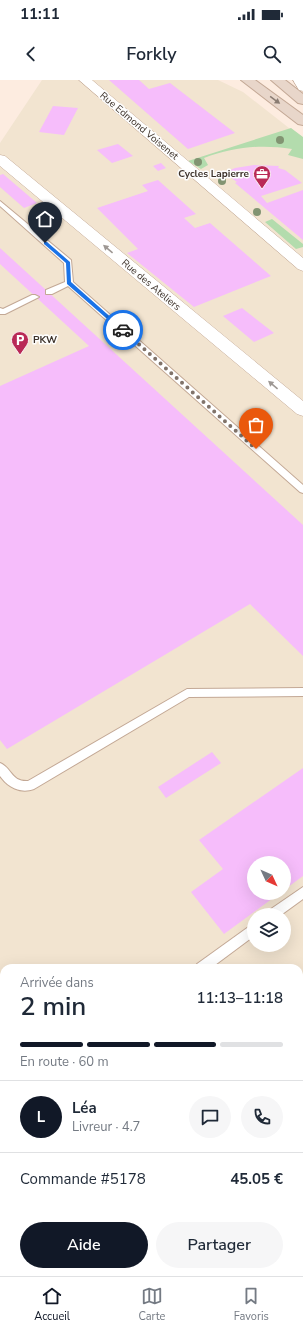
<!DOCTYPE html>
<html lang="fr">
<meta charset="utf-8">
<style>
:root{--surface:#fff;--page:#f6f6f7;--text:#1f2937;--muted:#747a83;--line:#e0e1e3;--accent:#111827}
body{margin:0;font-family:"Nunito Sans",sans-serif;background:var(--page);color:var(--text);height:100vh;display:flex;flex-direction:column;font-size:15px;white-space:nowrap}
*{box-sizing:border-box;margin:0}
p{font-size:13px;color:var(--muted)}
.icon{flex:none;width:22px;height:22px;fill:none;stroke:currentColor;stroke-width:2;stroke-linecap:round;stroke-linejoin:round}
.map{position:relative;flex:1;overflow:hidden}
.side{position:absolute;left:0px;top:884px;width:303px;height:312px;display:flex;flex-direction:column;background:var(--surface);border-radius:12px 12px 0 0;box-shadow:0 4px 16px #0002}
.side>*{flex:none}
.needle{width:26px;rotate:134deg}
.fabs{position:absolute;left:247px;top:776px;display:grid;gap:8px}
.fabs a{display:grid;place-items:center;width:44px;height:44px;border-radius:50%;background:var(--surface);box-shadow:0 4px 16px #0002;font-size:20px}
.pin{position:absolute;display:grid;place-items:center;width:34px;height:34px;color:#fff;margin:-41px -17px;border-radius:50% 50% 50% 0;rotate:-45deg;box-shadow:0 0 4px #0007}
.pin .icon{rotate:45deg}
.courier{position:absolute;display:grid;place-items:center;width:40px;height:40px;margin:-20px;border:3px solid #1a73e8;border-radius:50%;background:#fff;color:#222;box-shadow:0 1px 5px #0007}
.summary em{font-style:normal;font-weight:600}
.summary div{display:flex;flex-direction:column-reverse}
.summary{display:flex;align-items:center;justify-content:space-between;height:68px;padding:0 20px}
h1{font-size:26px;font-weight:600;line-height:30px}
.bar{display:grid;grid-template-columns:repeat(4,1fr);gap:6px 4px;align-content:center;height:48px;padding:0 20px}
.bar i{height:5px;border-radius:3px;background:var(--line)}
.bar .active{background:var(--accent)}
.bar p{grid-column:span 4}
.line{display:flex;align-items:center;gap:10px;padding:0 20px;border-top:1px solid var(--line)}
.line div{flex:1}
.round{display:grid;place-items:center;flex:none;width:42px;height:42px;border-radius:21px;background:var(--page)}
.button{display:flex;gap:8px;margin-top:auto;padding:8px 20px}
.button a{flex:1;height:46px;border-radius:24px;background:var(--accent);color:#fff;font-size:16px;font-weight:600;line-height:46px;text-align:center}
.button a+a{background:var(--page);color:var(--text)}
.status{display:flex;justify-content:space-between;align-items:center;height:28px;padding:0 20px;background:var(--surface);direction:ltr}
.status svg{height:11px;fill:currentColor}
header{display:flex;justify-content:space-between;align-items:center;height:52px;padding:0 20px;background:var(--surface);font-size:18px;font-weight:600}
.tabs{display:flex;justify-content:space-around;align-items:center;height:56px;border-top:1px solid var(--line);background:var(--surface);font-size:11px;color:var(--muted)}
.tabs a{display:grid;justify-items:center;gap:2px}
.tabs .active{color:var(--accent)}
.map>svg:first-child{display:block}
</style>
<div class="status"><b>11:11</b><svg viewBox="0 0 49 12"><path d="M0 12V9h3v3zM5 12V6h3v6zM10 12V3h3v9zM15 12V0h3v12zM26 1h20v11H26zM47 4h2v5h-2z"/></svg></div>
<header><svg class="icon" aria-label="back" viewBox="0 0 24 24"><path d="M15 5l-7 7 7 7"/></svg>Forkly<svg class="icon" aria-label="search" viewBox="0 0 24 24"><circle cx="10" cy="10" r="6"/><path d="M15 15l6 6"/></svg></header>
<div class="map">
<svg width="303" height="1196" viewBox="0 0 303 1196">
<rect width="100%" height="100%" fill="#fdece0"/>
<path fill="#f2e4d0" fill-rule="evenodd" d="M42 0H218L243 12 303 59V1196H91L89 1192H299V888H4V1049L0 1043V63ZM254 783H284V813H254ZM254 835H284V865H254Z"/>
<polygon fill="#fadecb" points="0,1043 4,1049 4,1192 89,1192 91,1196 0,1196"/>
<g fill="#b3dcad">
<path d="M291 48 303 57V79L288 75 292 69C261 64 234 67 204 78L208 85 201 89 188 81Z"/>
<polygon points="272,139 303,164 303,167 296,169 265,142"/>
</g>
<g fill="#f6bdfb">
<polygon points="109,0 139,0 149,9 170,3 235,53 188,69"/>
<polygon points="53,26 78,28 64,55 39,52"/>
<polygon points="118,64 133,76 112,83 97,70"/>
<polygon points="161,83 166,88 158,91 153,86"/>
<polygon points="254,85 279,86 278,88 285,90 302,103 261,116 267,123 303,110 303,160 235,103 237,102 224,93 235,88"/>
<polygon points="3,94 37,123 24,128 0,107 0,95"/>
<polygon points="158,100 196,134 184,138 195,148 210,143 271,196 194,227 127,173 138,169 97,128 148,111 142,105"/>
<polygon points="0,168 303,445 303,576 250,524 7,669 0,660 0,306 89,266 0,184"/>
<polygon points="242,228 274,253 254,262 223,236"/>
<polygon points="212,672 221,683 166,718 158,707"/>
<polygon points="303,688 303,796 284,810 284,783 254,783 254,813 280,813 224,854 191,812 223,789 199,760"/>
</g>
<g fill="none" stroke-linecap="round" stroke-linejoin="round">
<g stroke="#c3a895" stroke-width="2">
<g id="lane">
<polygon points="0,121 71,180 73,202 303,405 303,413 300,412 68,206 52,214 46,214 46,210 65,202 64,183 0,126"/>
<polygon points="32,215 35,215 39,217 5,234 0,234 0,228 3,229"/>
<path d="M303 608V616L189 617 34 709C20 714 8 707 0 696V683C12 688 11 702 28 701L187 609Z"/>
<polygon points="303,807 303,819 281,835 266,835 268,831"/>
<polygon points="254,843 254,856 211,888 195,888 197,884"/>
</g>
</g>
<g stroke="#c3a895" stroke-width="1">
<g id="street">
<polygon points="79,0 92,0 303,178 303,191 298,189"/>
<polygon points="293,0 303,0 303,11 299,10"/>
<polygon points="0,75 5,76 303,321 303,336 297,334 0,86"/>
</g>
</g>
<g stroke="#c3a895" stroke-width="2">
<g id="secondary">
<polygon points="241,0 255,0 303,35 303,45 298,44"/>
<polygon points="271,0 285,0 303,14 303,24 298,23"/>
</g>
</g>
<use href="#lane" fill="#fff" fill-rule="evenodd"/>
<use href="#street" fill="#fff" fill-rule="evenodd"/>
<use href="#secondary" fill="#e8d6ca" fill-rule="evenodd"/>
<g stroke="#5c5048" stroke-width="4" stroke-dasharray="2.5 5" stroke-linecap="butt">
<polyline points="0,1122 4,1130"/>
<polyline points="0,1175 4,1182"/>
<polyline points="9,1192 12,1196"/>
<polyline points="39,1192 41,1196"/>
</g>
</g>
<g fill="#829472">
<circle cx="280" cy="60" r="4"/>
<circle cx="198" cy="82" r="4"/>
<circle cx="222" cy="101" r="4"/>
<circle cx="257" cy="132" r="4"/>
</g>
<defs><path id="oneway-solid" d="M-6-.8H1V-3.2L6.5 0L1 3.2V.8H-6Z"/></defs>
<use fill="#8a7c72" href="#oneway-solid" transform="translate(275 20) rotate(36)"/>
<g fill="#9e9894">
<use href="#oneway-solid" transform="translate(108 169) rotate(-140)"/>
<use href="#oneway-solid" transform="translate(273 305) rotate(-140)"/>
</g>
<polygon fill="#1a73e8" points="44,162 47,162 70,182 71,202 124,249 124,251 121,251 67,204 66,183 44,164"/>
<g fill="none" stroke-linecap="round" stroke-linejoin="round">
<polyline stroke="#80736a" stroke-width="4" stroke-dasharray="0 7.2" points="123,250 256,369"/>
</g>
<defs>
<g id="office-pin" transform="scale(0.9)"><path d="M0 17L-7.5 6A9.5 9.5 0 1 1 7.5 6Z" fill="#b92956" stroke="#fdfdfd"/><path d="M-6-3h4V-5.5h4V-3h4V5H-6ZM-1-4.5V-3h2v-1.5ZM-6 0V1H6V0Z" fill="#fff"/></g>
<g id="parking-pin" transform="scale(0.9)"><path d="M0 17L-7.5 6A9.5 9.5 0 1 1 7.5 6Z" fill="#b92956" stroke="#fdfdfd"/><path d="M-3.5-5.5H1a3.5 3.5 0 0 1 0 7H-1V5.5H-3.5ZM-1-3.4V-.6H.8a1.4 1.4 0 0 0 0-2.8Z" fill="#fff"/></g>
</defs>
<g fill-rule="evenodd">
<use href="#office-pin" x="262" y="94"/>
<use href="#parking-pin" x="20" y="260"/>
</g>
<g text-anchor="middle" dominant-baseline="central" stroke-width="3" stroke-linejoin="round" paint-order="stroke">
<g font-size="10" fill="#3d322a" stroke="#fdfdfd">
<text transform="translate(139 46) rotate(40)">Rue Edmond Voisenet</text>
<text transform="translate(151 205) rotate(40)">Rue des Ateliers</text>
</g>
<g font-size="10" font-weight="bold" fill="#3d322a" stroke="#fdfdfd" text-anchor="end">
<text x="249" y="94">Cycles Lapierre</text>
<text x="33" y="260" text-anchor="start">PKW</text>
</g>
</g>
</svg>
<div class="fabs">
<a><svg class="needle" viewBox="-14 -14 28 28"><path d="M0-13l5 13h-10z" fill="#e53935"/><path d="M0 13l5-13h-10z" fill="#747a83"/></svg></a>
<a><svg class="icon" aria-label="layers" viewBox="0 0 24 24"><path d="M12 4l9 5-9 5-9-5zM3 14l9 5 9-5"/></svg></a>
</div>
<div class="pin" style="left:256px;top:369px;background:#ea580c"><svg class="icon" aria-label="bag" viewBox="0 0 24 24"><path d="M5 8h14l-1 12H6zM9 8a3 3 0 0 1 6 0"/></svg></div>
<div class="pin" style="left:45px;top:163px;background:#1f2937"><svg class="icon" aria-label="home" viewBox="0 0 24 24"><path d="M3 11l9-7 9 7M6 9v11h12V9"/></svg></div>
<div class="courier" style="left:123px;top:250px"><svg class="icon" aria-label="car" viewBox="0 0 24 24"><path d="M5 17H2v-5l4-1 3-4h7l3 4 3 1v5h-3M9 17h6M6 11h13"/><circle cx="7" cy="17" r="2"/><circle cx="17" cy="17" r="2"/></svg></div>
<section class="side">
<div class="summary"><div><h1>2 min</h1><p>Arrivée dans</p></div><em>11:13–11:18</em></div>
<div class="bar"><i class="active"></i><i class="active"></i><i class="active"></i><i></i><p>En route · 60 m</p></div>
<div class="line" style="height:72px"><b class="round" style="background:var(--accent);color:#fff">L</b><div><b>Léa</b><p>Livreur · 4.7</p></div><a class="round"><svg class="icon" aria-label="chat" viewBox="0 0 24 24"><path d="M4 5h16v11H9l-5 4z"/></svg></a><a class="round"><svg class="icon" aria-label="phone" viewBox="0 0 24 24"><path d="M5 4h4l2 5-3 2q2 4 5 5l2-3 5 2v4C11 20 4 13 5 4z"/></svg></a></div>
<div class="line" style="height:52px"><div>Commande #5178</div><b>45.05 €</b></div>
<div class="button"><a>Aide</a><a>Partager</a></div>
</section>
</div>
<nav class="tabs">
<a class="active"><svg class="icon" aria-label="home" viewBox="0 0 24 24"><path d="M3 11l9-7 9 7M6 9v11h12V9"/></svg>Accueil</a>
<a><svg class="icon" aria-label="map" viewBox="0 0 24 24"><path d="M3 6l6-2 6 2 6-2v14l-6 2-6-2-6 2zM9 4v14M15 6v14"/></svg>Carte</a>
<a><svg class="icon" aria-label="saved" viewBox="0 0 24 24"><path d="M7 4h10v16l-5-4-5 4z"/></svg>Favoris</a>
</nav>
